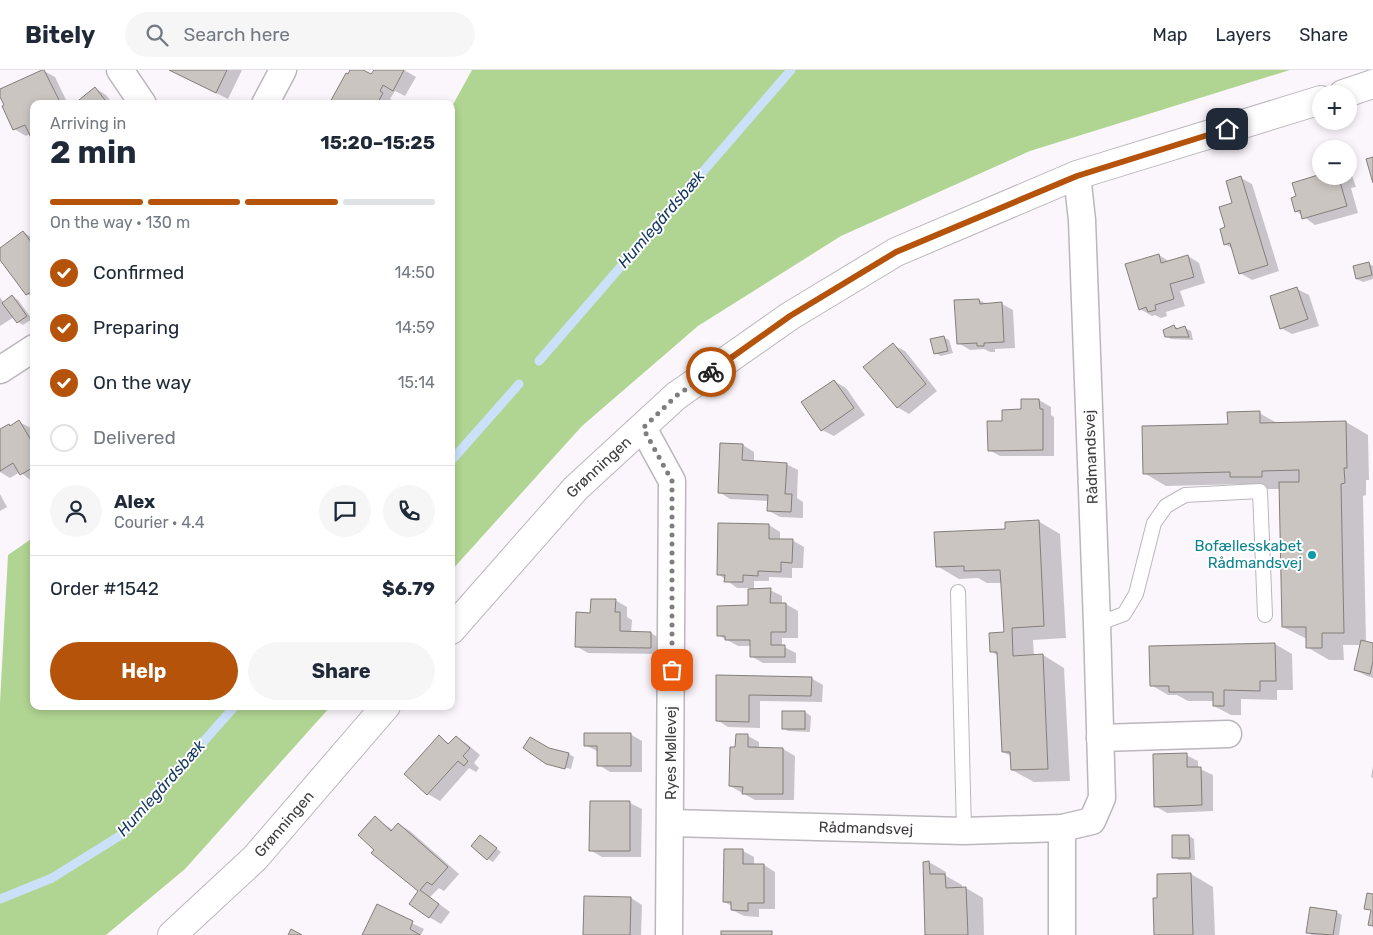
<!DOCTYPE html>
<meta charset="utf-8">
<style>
:root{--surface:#fff;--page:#f6f6f7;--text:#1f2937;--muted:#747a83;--line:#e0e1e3;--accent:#b45309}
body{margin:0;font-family:Rubik,sans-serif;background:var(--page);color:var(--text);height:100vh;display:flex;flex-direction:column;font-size:19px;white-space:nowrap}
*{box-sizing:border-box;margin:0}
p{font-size:16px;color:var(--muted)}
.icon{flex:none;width:28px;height:28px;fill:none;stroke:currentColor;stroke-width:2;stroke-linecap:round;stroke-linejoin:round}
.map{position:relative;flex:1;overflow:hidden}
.sheet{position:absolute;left:30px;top:30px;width:425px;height:610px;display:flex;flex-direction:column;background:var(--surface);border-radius:10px;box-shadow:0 2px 8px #0003}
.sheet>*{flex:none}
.controls{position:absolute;left:1312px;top:15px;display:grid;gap:10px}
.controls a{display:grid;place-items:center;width:45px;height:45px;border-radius:50%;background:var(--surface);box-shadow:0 2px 8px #0003;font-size:25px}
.pin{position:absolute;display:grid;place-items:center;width:42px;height:42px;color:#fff;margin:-21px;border-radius:10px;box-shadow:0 2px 8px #0006}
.courier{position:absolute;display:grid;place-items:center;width:50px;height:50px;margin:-25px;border:4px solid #b45309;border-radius:50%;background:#fff;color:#222;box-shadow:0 1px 6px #0007}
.head em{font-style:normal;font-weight:700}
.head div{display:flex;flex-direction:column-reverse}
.head{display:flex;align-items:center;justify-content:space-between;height:85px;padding:0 20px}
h1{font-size:32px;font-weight:700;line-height:38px}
.bar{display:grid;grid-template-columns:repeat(4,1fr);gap:8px 5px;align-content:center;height:60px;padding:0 20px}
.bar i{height:6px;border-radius:4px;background:var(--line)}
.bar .current{background:var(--accent)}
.bar p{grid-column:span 4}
.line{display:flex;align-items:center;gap:12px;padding:0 20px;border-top:1px solid var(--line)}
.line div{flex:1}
.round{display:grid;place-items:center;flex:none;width:52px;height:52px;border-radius:26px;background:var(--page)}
ol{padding:0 20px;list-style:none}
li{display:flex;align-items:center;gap:15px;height:55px}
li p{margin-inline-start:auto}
li .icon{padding:5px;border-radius:50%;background:var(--accent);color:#fff;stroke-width:4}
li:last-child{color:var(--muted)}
li i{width:28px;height:28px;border:2px solid var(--line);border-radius:50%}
.button{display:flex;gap:10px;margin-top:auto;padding:10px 20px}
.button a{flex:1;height:58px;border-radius:30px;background:var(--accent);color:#fff;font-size:20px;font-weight:700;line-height:58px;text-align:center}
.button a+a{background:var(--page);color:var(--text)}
header{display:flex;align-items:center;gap:30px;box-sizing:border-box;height:70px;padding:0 25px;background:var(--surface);border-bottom:1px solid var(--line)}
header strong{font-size:24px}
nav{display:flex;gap:28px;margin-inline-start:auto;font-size:18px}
.search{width:350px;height:45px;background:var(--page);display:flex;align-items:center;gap:12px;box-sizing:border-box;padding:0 18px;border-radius:28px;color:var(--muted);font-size:19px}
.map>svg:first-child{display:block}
</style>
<header>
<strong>Bitely</strong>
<div class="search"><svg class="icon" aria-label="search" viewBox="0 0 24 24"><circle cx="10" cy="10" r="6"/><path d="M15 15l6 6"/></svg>Search here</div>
<nav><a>Map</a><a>Layers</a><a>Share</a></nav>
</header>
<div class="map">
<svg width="1373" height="865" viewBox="0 0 1373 865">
<rect width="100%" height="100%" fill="#fbf6fc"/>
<g fill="#b0d592">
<polygon points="472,0 1290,0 1030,81 841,166 698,256 582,356 451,501 451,38"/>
<polygon points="34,467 34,636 331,636 185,799 106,865 0,865 0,633 8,485"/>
</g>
<g fill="#0003">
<polygon points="170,0 242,0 228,29"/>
<polygon points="351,0 361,0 372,6 375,0 404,0 416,7 405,26 395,21 390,29 394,31 392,34 330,34"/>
<polygon points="44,1 55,7 68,34 34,34 34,68 30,64 26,66 14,59 0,25 0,21"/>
<polygon points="95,18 106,25 113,34 76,34"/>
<polygon points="1321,98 1321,106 1349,106 1349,99 1350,100 1356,117 1351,118 1358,143 1315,155 1296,141 1319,106 1317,99"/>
<polygon points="1241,108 1252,114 1279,201 1252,210 1240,203 1233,179 1225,174 1227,158"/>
<polygon points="23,162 34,169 34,228 27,224 0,188 0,179"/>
<polygon points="1159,185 1170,192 1188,186 1199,193 1205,213 1180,221 1185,236 1166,242 1167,246 1161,248 1155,245 1152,246 1140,239"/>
<polygon points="1368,193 1373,196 1373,209 1363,212 1357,209"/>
<polygon points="1297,219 1309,225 1319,256 1292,264 1281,258"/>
<polygon points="12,226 18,230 32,249 23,255 18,252 14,247 0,256 0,227 4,233"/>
<polygon points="979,230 987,234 1002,234 1013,240 1015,278 995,279 995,282 990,282 984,279 970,280 958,273"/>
<polygon points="1174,256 1179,259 1185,258 1191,261 1193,270 1171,269 1166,266"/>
<polygon points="943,267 949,270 953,283 941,286 935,283"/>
<polygon points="893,275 905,281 937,321 909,344 897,337"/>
<polygon points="834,311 846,318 865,345 834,366 822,360"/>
<polygon points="1039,330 1051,337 1051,345 1054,347 1054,386 1000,386 989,380 1003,352"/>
<polygon points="1259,343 1279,354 1346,352 1368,365 1369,410 1366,410 1366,425 1363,426 1366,573 1373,574 1373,608 1367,606 1355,600 1361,575 1343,575 1344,590 1329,590 1307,577 1307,569 1283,557 1281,419 1253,419 1244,414 1166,416 1144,403 1229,355"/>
<polygon points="19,352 31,358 34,363 34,410 32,411 20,402 10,408 0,402 0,361 9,355 11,356"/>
<polygon points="743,375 754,382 754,392 786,394 798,400 797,428 803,432 803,448 780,447 769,441 769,431 730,429 719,422"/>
<polygon points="0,424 7,437 0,441"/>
<polygon points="1038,451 1060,464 1066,568 1033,570 1034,586 1043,585 1064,598 1070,711 1034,712 1012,700 1011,686 1003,682 998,586 991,581 1005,563 1002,513 987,513 978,508 959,509 937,496 1007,460"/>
<polygon points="769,455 780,462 780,470 792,470 804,477 803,498 792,498 792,508 769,507 769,511 754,511 754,520 770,520 782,526 782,534 786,534 798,541 798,568 782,568 782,576 796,583 796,593 763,593 751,586 751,576 738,576 718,565 749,537 750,518 737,518 718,504"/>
<polygon points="615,530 627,537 627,547 632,550 631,563 651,563 662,570 662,584 588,583 576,576 591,544"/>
<polygon points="1275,574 1292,584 1293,620 1277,620 1277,630 1241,629 1241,645 1231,645 1214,636 1214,631 1188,631 1177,625 1168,625 1151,615 1151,577"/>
<polygon points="717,606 811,608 823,615 822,632 760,631 760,658 728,657 717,650"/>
<polygon points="784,642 805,642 811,646 810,662 788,661 783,658"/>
<polygon points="630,664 642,671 642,702 610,702 599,695 599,682 585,675"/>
<polygon points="748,666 759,672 759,679 783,679 795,686 794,730 755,730 730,716 736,678"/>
<polygon points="439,667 450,674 456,667 467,674 480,685 474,693 479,698 476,702 469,698 440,731 428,724 405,704"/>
<polygon points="549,679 569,684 574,687 571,699 547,693"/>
<polygon points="1186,685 1198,691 1198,698 1213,705 1213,741 1167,743 1155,736"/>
<polygon points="1373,696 1373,708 1371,707"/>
<polygon points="591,732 630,733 642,739 641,787 602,787 590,780"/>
<polygon points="375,748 393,760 399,754 410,761 459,804 444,821 439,818 430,827 450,842 441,854 429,847 420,821 376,779"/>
<polygon points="481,766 501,782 493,792 488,789"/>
<polygon points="1189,766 1194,769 1195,790 1179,790 1174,787"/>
<polygon points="743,781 754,787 754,795 764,795 775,802 775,839 759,839 759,847 744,846 732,840 732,836 724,832"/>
<polygon points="929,792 946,802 946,806 962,815 962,818 966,818 983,828 984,865 926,865"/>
<polygon points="1191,804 1213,817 1215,865 1155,865 1159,829 1158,805"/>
<polygon points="631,828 642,835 641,865 584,865"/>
<polygon points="377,836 424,859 421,865 363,865"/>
<polygon points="1336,842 1342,845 1339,865 1312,865 1308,862"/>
</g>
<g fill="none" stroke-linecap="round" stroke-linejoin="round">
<g stroke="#cbe0f9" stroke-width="9">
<polyline points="539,291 791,0"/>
<polyline points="451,391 519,314"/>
<polyline points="0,829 52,808 121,765 235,636"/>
</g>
</g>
<g fill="#cbc5c1" stroke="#847e7b">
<polygon points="42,0 44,0 59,30 50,34 34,34 34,66 31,68 25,55 13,60 2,36 4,35 0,27 0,19"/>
<polygon points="169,0 227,0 216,23"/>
<polygon points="350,0 363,0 371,4 374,0 404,0 393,21 383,15 380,21 383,23 377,34 329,34 346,3 348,4"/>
<polygon points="95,17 108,34 74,34"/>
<polygon points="1373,87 1373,113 1366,89"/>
<polygon points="1321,96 1321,106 1343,106 1345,111 1340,112 1347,136 1302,149 1300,140 1295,142 1291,128 1296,126 1292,113 1318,105 1316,98"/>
<polygon points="1241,106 1268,195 1239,204 1230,173 1224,175 1220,159 1225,157 1219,137 1232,133 1226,111"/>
<polygon points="23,161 34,176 34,220 26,225 0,190 0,178"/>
<polygon points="1159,184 1161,193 1188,185 1194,207 1170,214 1174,229 1155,235 1156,240 1148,242 1146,237 1139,240 1125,194"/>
<polygon points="1369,192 1372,205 1356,209 1353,196"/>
<polygon points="1297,217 1308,249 1280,259 1270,226"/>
<polygon points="12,225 27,246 17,253 2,233"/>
<polygon points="979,229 980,234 1002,232 1004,272 984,273 984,276 977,276 977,273 957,274 954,230"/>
<polygon points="1174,255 1176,259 1185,256 1189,267 1165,267 1163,260"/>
<polygon points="944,266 948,281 934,284 930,269"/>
<polygon points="893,273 926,314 897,338 863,297"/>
<polygon points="834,310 854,338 821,361 801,332"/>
<polygon points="1021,329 1039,329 1040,339 1043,339 1043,380 988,381 987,351 1002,351 1002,340 1021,339"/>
<polygon points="1260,341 1260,353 1346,351 1347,398 1344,398 1345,413 1341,414 1344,563 1322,563 1322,578 1306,578 1306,557 1282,557 1279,412 1299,412 1299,400 1262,401 1262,407 1230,407 1230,402 1143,404 1142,356 1228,354 1227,342"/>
<polygon points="19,350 34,375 34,397 20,405 13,393 0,401 0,359 9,354 10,356"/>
<polygon points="720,373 743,374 742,390 787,393 785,424 792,424 791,442 767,441 768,425 718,423"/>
<polygon points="1039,450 1044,556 1012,558 1013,586 1043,584 1048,699 1011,700 1010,682 1002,682 997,582 990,582 989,563 1004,562 1000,500 964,501 964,496 936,497 934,462 1005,459 1005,452"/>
<polygon points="718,453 769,454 769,469 793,469 792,493 781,492 781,502 758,501 758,506 743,505 743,512 724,512 725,505 717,505"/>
<polygon points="771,518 770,533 786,533 786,562 771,562 771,575 785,575 785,587 750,587 750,570 725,570 725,566 717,566 717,536 748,535 748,519"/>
<polygon points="591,529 616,529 615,542 620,542 620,561 651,562 651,578 575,577 576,542 590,543"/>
<polygon points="1361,570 1373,573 1373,591 1370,604 1354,600"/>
<polygon points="1275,573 1276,611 1260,611 1260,621 1224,620 1224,636 1213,636 1213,622 1169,622 1169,616 1150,616 1149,576"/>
<polygon points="716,605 812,607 811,626 749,625 749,652 716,651"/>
<rect x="782" y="641" width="23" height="18"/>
<polygon points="584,663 631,663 631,696 597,696 597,676 584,676"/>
<polygon points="736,664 748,664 748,677 783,678 783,724 742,724 743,717 729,716 730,677 735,677"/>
<polygon points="439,665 448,674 456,666 470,678 463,686 468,691 464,696 458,691 427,725 404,704"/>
<polygon points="530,667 549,678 569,683 565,699 546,694 523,678"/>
<polygon points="1187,683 1187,697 1201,697 1202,735 1154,737 1153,684"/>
<polygon points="590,731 630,731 630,781 589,781"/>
<polygon points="375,746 391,761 398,753 448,797 432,815 427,812 420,820 439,834 429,848 409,834 418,821 371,783 374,780 358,765"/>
<polygon points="480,765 497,778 487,790 471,776"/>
<polygon points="1172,765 1189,765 1190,788 1172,788"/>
<polygon points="724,779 743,779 743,794 764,794 764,833 748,833 748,841 731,840 731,832 723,832"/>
<polygon points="929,791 930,804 945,804 946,818 966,817 968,865 925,865 923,792"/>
<polygon points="1191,803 1193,865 1154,865 1153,828 1157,828 1157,804"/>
<polygon points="1367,823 1373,824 1373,856 1368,855 1371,840 1364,839"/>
<polygon points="584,826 631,827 630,865 583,865"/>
<polygon points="377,834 413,851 410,859 420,865 362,865"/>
<polygon points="1310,837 1337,841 1333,865 1306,863"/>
<polygon points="291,859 302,865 288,865"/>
<rect x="721" y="861" width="51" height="4"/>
</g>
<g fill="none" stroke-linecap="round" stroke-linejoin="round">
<g stroke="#bbb6bb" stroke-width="16">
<g id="lane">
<polyline points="958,522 964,761"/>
<polyline points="1097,554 1124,544 1136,524 1154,453 1166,436 1185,425 1260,421 1265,545"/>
</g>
</g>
<g stroke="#bbb6bb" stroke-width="29">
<g id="street">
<polyline points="120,0 143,34"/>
<polyline points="265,34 283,0"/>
<polyline points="0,300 34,278"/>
<polyline points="643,358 672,411 669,865"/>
<polyline points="1100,668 1228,664"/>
<path id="s1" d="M671 753 964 761 1062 758 1092 751 1102 728 1097 554 1082 150 1077 105"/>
<polyline points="1062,758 1062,865"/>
</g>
</g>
<g stroke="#bbb6bb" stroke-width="30">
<g id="secondary">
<polyline points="1343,24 1373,14"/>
<path id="s2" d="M451 560 576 418 676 326 790 246 896 182 1077 105 1321 30"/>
<path id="s3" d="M172 865 255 788 386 636"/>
</g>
</g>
<use href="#lane" stroke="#fff" stroke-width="14"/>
<use href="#street" stroke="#fff" stroke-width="26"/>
<use href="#secondary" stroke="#fff" stroke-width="28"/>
</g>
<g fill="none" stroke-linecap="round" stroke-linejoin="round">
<polyline stroke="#807d80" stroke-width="5" stroke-dasharray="0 9" points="672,600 672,411 643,358 676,326 711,302"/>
<polyline stroke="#b45309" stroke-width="6" points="711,302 790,246 896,182 1077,106 1227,59"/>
</g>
<circle fill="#0f9aa8" stroke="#fff" stroke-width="2" cx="1312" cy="485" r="5"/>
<g text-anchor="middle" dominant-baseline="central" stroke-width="4" stroke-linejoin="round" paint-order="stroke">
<g font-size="15" fill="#3e3c3e" stroke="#fff">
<text transform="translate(1091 387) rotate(-92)">Rådmandsvej</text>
<text stroke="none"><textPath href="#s2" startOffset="220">Grønningen</textPath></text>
<text transform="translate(671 683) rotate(-90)">Ryes Møllevej</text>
<text stroke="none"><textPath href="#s3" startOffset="158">Grønningen</textPath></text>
<text stroke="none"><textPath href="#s1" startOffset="195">Rådmandsvej</textPath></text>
</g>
<g font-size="15" fill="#0d838f" stroke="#fff" text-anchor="end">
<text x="1302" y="476">Bofællesskabet<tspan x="1302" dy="17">Rådmandsvej</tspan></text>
</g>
<g font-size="16" font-style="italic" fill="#13375e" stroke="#fff">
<text transform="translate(661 149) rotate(-49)">Humlegårdsbæk</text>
<text transform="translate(161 718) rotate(-48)">Humlegårdsbæk</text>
</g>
</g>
</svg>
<div class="controls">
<a>+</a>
<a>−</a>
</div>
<div class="pin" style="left:672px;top:600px;background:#ea580c"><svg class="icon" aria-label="bag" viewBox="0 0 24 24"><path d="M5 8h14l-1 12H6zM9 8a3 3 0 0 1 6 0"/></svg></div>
<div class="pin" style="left:1227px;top:59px;background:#1f2937"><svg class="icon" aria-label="home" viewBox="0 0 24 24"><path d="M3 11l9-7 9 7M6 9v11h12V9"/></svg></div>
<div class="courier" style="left:711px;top:302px"><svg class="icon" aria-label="bike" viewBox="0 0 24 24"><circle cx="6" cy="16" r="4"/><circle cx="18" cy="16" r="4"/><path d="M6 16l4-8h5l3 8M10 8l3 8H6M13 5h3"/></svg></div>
<section class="sheet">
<div class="head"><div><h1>2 min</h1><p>Arriving in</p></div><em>15:20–15:25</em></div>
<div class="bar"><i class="current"></i><i class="current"></i><i class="current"></i><i></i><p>On the way · 130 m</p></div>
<ol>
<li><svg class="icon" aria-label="check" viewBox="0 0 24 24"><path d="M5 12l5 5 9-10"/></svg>Confirmed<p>14:50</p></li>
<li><svg class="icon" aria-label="check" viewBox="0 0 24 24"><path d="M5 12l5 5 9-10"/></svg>Preparing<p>14:59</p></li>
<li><svg class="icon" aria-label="check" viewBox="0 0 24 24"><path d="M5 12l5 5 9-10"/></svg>On the way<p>15:14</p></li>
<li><i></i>Delivered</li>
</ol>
<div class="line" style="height:90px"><a class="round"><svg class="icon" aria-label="person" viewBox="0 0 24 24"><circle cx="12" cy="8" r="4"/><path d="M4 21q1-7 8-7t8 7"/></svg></a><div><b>Alex</b><p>Courier · 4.4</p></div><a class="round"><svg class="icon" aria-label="chat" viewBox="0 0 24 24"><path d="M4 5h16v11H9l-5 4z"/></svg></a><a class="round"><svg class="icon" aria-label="phone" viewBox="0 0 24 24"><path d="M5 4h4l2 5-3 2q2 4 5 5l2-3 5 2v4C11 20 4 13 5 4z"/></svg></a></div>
<div class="line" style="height:65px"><div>Order #1542</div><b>$6.79</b></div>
<div class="button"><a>Help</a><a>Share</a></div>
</section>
</div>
